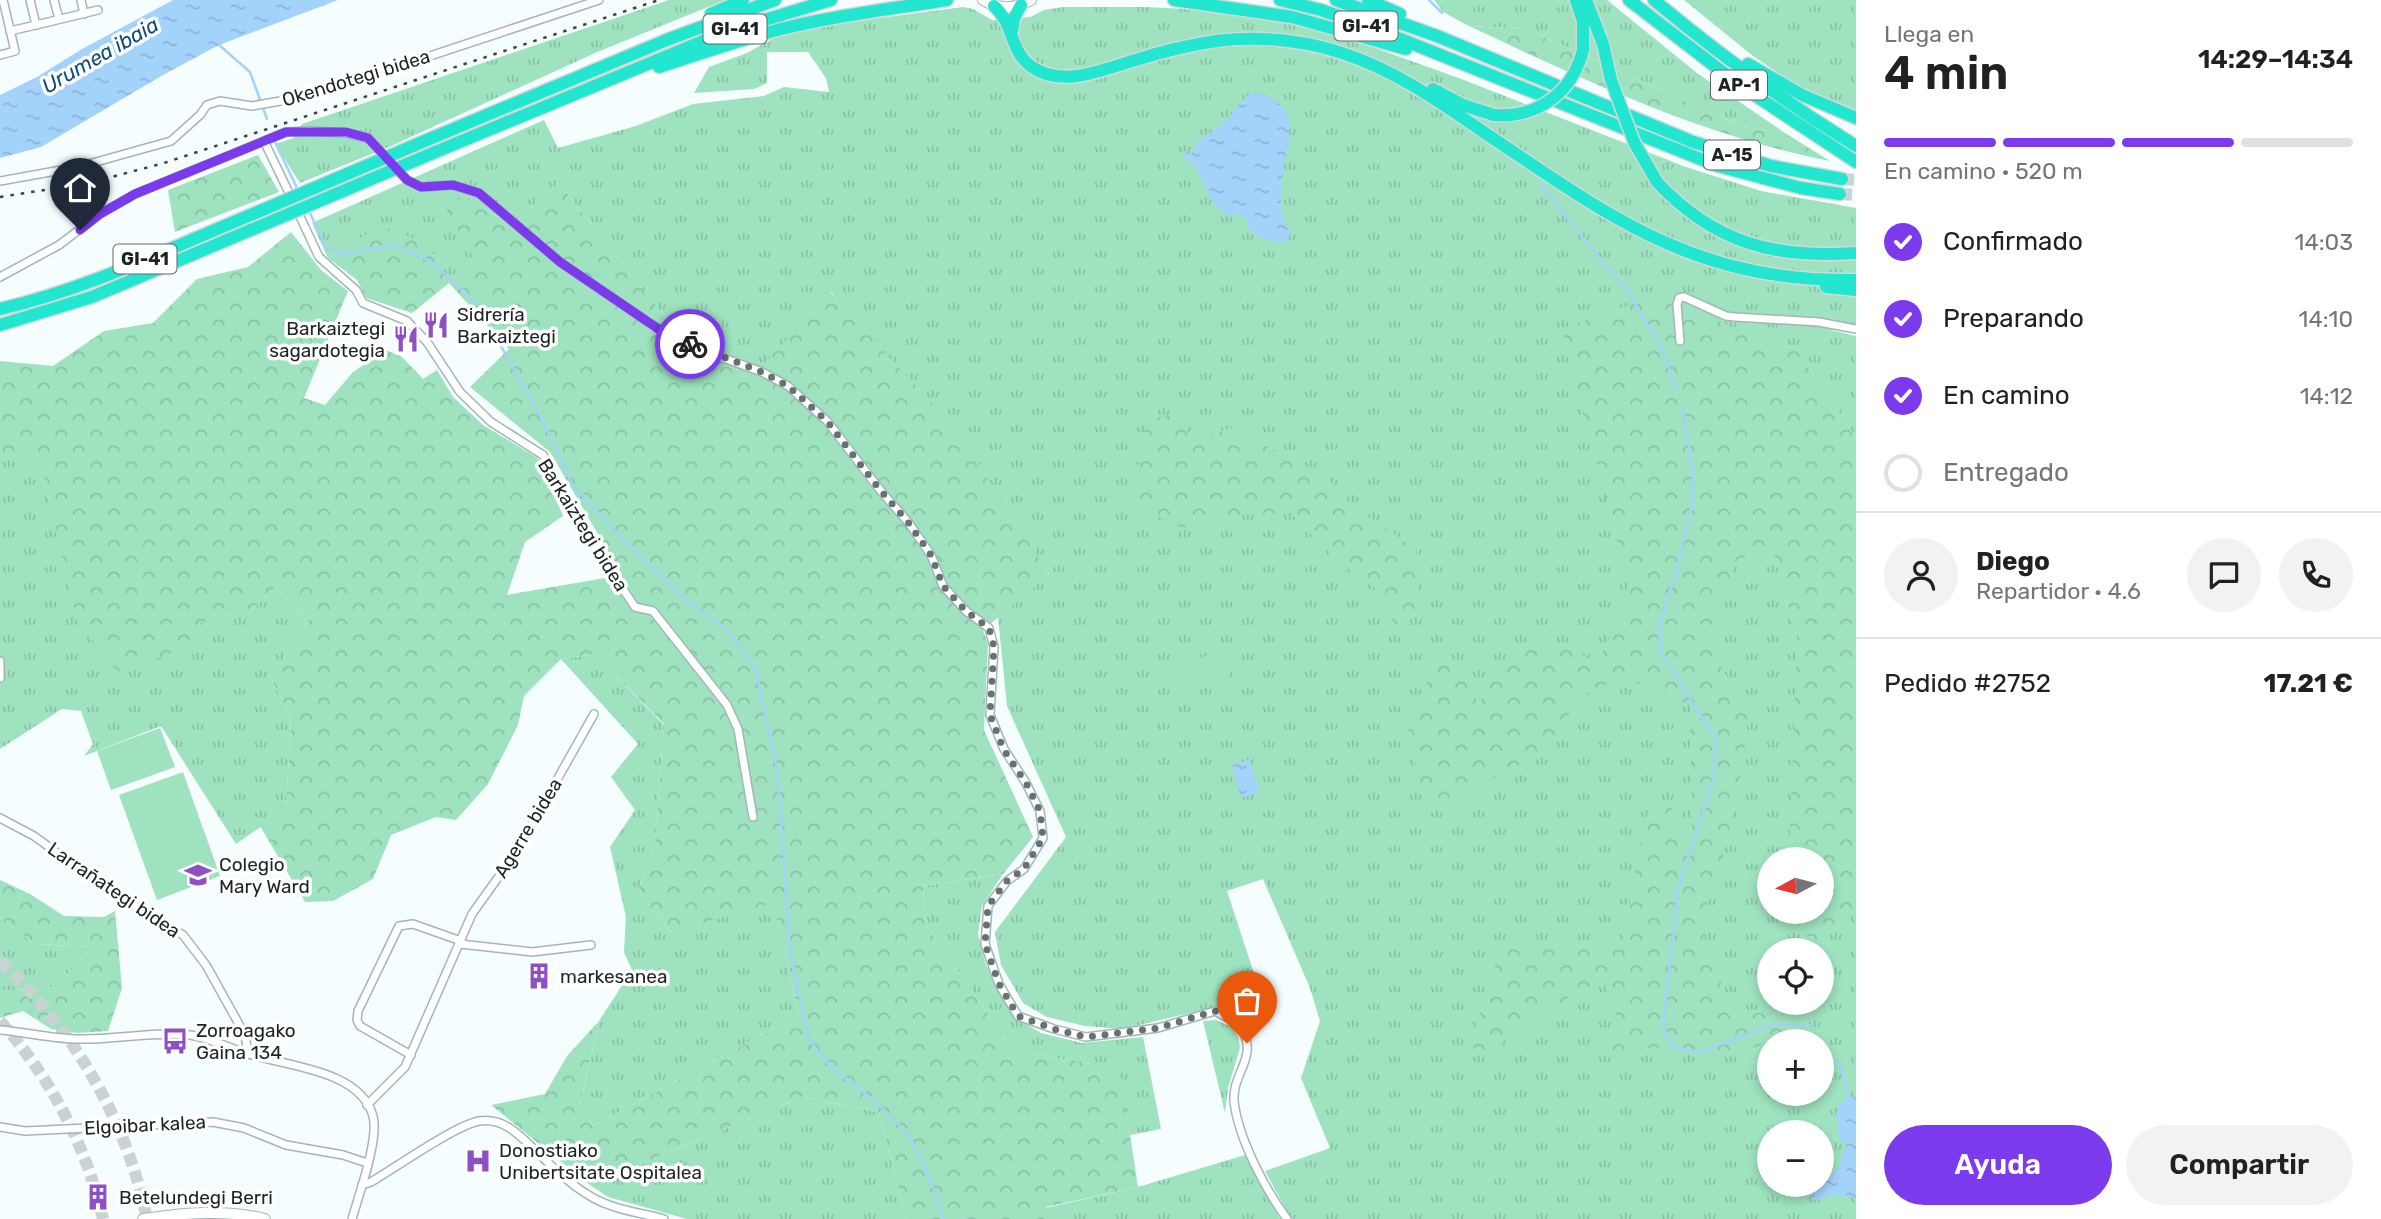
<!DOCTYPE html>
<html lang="es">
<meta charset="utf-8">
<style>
:root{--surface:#fff;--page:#f2f2f2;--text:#202124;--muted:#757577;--line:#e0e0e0;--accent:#7c3aed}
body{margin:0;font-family:Rubik,sans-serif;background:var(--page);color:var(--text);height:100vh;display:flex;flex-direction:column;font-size:26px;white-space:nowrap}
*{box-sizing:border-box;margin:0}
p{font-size:23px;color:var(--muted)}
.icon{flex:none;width:38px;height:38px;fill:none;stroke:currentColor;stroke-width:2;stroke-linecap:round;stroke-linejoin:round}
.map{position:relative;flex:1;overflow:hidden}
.panel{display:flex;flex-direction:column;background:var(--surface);width:525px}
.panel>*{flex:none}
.needle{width:46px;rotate:263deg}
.buttons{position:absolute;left:1757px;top:847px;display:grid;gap:14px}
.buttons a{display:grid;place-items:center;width:77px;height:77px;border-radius:50%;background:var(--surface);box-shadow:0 4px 10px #0003;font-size:35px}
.pin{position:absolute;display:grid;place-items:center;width:60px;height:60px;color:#fff;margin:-72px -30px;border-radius:50% 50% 50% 0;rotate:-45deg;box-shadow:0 0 7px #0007}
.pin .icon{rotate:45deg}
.courier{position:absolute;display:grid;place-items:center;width:70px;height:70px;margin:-35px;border:5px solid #7c3aed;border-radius:50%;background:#fff;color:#222;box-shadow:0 2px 9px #0007}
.overview em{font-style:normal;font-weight:600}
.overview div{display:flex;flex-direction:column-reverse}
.overview{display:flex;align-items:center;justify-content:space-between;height:119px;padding:0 28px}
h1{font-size:46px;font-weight:600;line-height:52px}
.bar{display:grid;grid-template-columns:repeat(4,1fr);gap:10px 7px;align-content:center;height:84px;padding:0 28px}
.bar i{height:9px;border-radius:5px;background:var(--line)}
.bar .active{background:var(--accent)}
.bar p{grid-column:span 4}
.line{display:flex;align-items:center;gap:18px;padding:0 28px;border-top:2px solid var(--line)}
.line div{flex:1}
.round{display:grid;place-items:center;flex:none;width:74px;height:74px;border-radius:37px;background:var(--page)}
ol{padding:0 28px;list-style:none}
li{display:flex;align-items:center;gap:21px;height:77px}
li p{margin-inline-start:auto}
li .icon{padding:7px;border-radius:50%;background:var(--accent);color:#fff;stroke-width:4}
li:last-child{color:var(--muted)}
li i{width:38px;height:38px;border:4px solid var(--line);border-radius:50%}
.cta{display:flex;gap:14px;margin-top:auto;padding:14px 28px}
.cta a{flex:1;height:80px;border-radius:42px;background:var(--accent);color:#fff;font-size:28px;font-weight:600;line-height:80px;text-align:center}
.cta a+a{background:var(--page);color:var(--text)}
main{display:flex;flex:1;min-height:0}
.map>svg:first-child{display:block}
</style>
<main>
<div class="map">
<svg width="1856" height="1219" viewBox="0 0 1856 1219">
<defs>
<pattern id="grass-tufts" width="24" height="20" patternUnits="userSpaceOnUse" patternTransform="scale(1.75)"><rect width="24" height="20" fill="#9ee2bf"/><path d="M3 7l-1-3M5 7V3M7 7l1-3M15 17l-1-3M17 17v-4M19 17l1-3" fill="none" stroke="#88c2a4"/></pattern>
<pattern id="forest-crowns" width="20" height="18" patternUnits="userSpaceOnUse" patternTransform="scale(1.75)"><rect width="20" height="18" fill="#9ee2bf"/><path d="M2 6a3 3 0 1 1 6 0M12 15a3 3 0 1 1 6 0" fill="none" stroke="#88c2a4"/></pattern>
<pattern id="water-ripples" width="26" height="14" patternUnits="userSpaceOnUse" patternTransform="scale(1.75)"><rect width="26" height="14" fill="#a3d2fa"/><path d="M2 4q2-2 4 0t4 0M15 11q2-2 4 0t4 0" fill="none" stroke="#8cb4d6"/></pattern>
</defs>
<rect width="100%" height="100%" fill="#f5fdfe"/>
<g fill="url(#grass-tufts)" fill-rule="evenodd">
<polygon points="669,0 725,0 595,53 391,146 300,183 275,144 294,138 302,124"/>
<polygon points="1434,0 1607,0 1697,73 1785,133 1743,127 1526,29 1469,26 1443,12"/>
<polygon points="1684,0 1856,0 1856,126 1753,56"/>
<path d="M963 7 973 9 992 20 1030 17 1044 10 1063 7H1146L1205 10 1287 21 1367 45 1464 80 1686 167 1761 191 1856 208V326L1834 322 1831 330 1856 336V438L1796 349 1740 331 1737 560 1773 550 1797 636 1856 632V1219H1291L1265 1171 1330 1148 1301 1078 1320 1021 1310 988 1263 879 1227 891 1260 992 1254 1010 1237 1016 1216 1007 1122 1029 1085 1026 1047 1017 1023 1003 1001 965 995 932 1066 837 1007 706 998 617 1049 574 831 292 756 374 687 346 559 183 510 226 470 198H440L474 258 449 282 382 226 328 258 312 223 544 120 558 148 636 126 693 104 764 96 784 87 829 92 826 78 808 52H767V83L754 89 694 93 709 67 747 53 776 37 812 27ZM1769 859H1822V912H1769ZM1769 950H1822V1003H1769ZM1769 1041H1822V1094H1769ZM1769 1132H1822V1185H1769Z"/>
<polygon points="37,449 77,619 198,623 253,609 275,588 310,618 271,678 291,718 286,809 236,844 161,726 84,756 93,744 81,711 62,709 0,749 0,460"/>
<polygon points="595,654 664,725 655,842 638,891 670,932 773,902 799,1015 593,1126 580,1104 599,1021 632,970 624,952 626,917 610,847 635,810 611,777 638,744 561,659"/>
<polygon points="1003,874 982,906 978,934 986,965 1013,1016 1041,1033 1082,1043 1143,1037 1161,1129 1130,1135 1119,1069 1013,1050 926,925 923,886"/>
<polygon points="0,916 34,944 92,947 56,987 0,991"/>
<polygon points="1216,1020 1232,1027 1238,1037 1240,1048 1228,1088 1225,1113 1203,1021"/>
<polygon points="802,1097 879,1112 906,1219 687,1219 608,1197 590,1185"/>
<polygon points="1245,1155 1280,1219 1044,1219 1045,1208 1138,1187"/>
</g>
<g fill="url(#forest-crowns)">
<path d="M1469 26 1526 29 1743 127 1785 133 1830 161C1703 136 1586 81 1469 26Z"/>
<polygon points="258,155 279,192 175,232 168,190"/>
<polygon points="559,183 687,346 755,374 830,292 958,431 1049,575 983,630 988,644 984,730 1033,837 1003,874 923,886 926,925 1013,1050 1120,1069 1138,1187 1046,1207 1044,1219 906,1219 879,1112 802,1097 590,1185 491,1105 545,1094 567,1056 599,1021 580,1103 593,1126 799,1015 773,903 670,932 638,891 655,842 664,724 595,654 561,659 524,696 518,725 488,784 456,820 436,817 391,835 373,879 333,901 305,902 260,826 286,809 291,718 271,678 310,618 275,588 253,609 199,623 200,644 117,672 77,620 37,450 0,460 0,361 53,366 104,331 153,323 197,279 248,267 291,232 321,270 348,291 304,398 325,405 353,372 386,350 402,357 423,379 437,370 453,397 483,425 538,458 563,516 525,542 507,595 622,575 550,452 470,387 509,349 449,283 412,313 366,298 357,280 328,258 382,226 428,244 449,282 474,258 439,197 470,198 510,226"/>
<polygon points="1662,294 1740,331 1796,349 1856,438 1856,904 1822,943 1791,929 1791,912 1822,912 1822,859 1789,859 1797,637 1773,551 1737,560 1715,610 1722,669 1749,708 1743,766 1717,884 1700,920 1717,976 1740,1015 1773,1011 1796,1032 1731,1056 1668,1047 1604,1052 1617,1019 1606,984 1581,989 1488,1052 1469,1046 1503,942 1621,950 1644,826 1653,796 1671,804 1678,828 1692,833 1690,705 1623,677 1579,697 1550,749 1468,791 1448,822 1419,780 1408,729 1443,642 1479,704 1513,645 1571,646 1596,664 1631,596 1562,329"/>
<polygon points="1182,412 1190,442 1230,428 1325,476 1354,507 1416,549 1420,605 1393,628 1388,598 1336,560 1291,513 1250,514 1181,528 1132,503 1146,420"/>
<polygon points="0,880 30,894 64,916 104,917 115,911 122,988 108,1031 77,1033 51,1029 23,1011 0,1018 0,991 56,987 92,947 34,944 0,916"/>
</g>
<g fill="#9ee2bf">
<polygon points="1224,652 1229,677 1179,688 1175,663"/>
<polygon points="160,728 175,767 111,790 97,751"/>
<polygon points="183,772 220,876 157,900 119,795"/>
</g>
<g fill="url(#water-ripples)">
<polygon points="173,0 338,0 219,45 163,75 41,147 0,158 0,95 37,77 82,49"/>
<path d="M1252 92C1268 93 1285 103 1289 120 1291 129 1289 139 1287 148 1282 177 1274 207 1291 234L1285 243 1265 239 1249 230 1245 217 1237 214 1228 215 1213 203 1196 167 1183 156 1184 151 1192 154C1202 131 1210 137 1224 122 1234 111 1241 101 1252 92Z"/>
<polygon points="1249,760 1259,793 1241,798 1232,765"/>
<path d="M1848 1098H1856V1198L1829 1194 1822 1199 1814 1200 1810 1195V1186L1822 1185V1177L1825 1175 1829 1179C1838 1170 1842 1157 1846 1145L1839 1139 1836 1113 1839 1104Z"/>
</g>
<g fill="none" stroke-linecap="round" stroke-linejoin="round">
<g stroke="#a3d2fa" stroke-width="2.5">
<polyline points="1429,0 1442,13"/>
<polyline points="219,45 250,72 267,119"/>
<polyline points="275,142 298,190"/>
<polyline points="1540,184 1591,248 1621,281 1662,348 1676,390"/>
<polyline points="309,211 327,249 342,254 393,245 431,261 476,302 541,417 573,485 618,535 679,594 728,630 755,667 778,774 790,952 809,1040 832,1068 874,1100 910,1136 936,1194 943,1219"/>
<polyline points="1683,409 1693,473 1693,502 1677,569 1659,626 1660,651 1715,738 1715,773 1678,889 1663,1025 1671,1046 1698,1053 1774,1024 1810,1025"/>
<polyline points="1838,1061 1851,1100"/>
</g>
<g stroke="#cad2d3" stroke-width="12" stroke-dasharray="12 6" stroke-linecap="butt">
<polyline points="1842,179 1856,180"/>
<polyline points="1840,194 1856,195"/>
<path d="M0 961C74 1029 127 1121 147 1219"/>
<path d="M0 1021C51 1078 86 1145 103 1219"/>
</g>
<g stroke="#a2b6b8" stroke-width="10">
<g id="minor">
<polyline points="54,0 59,19"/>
<polyline points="81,0 84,14"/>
<polyline points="36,25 98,10"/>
<polyline points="10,31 36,25 30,0"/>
<polyline points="0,55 15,51 3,0"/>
<path d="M264 141 286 132 310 131 346 133 368 138 407 180 421 187 453 185 479 193 560 262 660 330 718 356 762 372 788 386 827 421 880 490 908 522 931 555 943 586 966 611 989 628 994 647 990 715 1004 749 1026 783 1040 811 1043 838 1024 869 1007 881 988 906 985 944 999 984 1018 1016 1054 1029 1086 1037 1158 1028 1215 1011 1239 1024C1261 1057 1232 1071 1234 1101 1238 1138 1265 1189 1287 1219"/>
<polyline points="0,181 78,167 171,141 200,115 207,105 220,101 252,106 309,96 599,0"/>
<polyline points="297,210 319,257 356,290 363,303 407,321 427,342 460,392 491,422 543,455 575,518 635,607 653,611 727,705 738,729 753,817"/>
<polyline points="0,277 59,245 100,214 135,194 264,141 292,199"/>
<polyline points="1680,341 1677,305 1679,298 1684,297 1726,316 1735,317 1819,322 1856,329"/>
<polyline points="0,661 0,678"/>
<polyline points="0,818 34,836 111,892 183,935 206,965 245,1035 248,1054"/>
<polyline points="460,944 532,952 591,945"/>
<path d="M0 1030C26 1032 53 1039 79 1039 116 1040 153 1031 190 1035 210 1038 227 1047 245 1053 284 1066 360 1069 373 1116 379 1140 359 1194 352 1219"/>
<polyline points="411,1055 360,1026 357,1020 358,1011 399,926 413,924 461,941"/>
<polyline points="367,1105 405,1067 472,914 517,851 594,714"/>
<polyline points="0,1127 25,1131 213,1122 244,1128 286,1145 343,1155 367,1163"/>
<path d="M362 1185 371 1182C395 1168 456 1125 479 1121 505 1117 521 1137 538 1153 559 1173 583 1197 612 1206 628 1212 647 1214 664 1219"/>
</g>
</g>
<g stroke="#a2b6b8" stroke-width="12">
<g id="secondary">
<path d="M983 0C1000 10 1014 9 1031 0"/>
<path d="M143 1219C184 1213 225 1209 265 1219"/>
</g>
</g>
<g stroke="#d6d8d8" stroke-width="15">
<g id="motorway">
<polyline points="1174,0 1292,17 1406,49"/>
<polyline points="1280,0 1321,10 1378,30 1718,166 1801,188 1840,194"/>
<polyline points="1336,0 1437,36 1693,142 1771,166 1842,179"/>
<polyline points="1368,0 1400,14"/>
<polyline points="1576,0 1583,21 1583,50"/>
<polyline points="1586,0 1603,44 1611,80"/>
<polyline points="1629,0 1738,84 1856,162"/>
<path d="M1654 0C1718 54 1785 102 1856 146"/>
<path d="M994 6C1015 25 1009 51 1032 67 1064 89 1106 68 1139 59 1164 51 1190 45 1216 41 1258 36 1302 40 1342 53 1395 70 1440 102 1485 133 1612 218 1695 282 1856 280"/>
<polyline points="711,14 743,0"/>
<polyline points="1012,31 1014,18 1021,5"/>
<polyline points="1748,64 1802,95 1856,118"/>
<path d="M659 67C698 54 737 41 777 30 833 16 890 9 947 0"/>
<polyline points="1433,89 1463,105 1494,115"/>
<polyline points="427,140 669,39 775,0"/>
<polyline points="433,153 725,32 831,0"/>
<path d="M1657 182C1714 243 1775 259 1856 253"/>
<polyline points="1826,287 1856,290"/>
<path d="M0 309C88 289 170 248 253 214"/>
<polyline points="0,325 92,297 258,227"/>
</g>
</g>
<use href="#minor" stroke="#fff" stroke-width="7"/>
<use href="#secondary" stroke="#fff" stroke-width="10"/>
<use href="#motorway" stroke="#22e6d0" stroke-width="12"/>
<polyline stroke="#3c4344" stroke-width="2.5" stroke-dasharray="3.5 7" stroke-linecap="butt" points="0,197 89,183 164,163 659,0"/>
<g stroke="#d6d8d8" stroke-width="15" stroke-linecap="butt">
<g id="motorway-bridge">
<polyline points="1611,80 1634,142 1657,182"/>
<path d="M1494 115C1538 118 1572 93 1583 50"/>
<polyline points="253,214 427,140"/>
<polyline points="258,227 433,153"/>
</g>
</g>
<use href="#motorway-bridge" stroke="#22e6d0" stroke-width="12"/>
</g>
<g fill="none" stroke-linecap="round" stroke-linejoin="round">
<polyline stroke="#697071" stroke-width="7" stroke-dasharray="0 12.6" points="690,344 762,372 788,386 827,421 880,490 908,522 931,555 943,586 966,611 989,628 994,647 990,715 1004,750 1026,783 1040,811 1043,838 1024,869 1007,881 988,906 985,944 999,984 1018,1016 1054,1029 1086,1037 1158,1028 1215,1011 1239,1024 1247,1043"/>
<polyline stroke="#7c3aed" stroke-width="9" points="80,230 100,214 135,194 286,132 346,132 368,138 407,180 421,187 453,185 479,193 560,262 660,330 690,344"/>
</g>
<defs>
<g id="restaurant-bare" transform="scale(2.1)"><path d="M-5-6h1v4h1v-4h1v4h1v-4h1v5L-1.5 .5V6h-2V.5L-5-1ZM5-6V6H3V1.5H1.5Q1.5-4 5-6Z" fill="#8f4fc4" stroke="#fff" stroke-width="2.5" paint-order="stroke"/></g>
<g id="school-bare" transform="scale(2.1)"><path d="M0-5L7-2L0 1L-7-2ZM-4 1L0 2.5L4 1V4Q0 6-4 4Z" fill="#8f4fc4" stroke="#fff" stroke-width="2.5" paint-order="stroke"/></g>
<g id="building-bare" transform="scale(2.1)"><path d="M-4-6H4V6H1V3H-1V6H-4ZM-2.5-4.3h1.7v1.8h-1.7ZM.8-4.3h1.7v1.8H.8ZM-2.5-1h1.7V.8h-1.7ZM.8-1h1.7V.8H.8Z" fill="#8f4fc4" stroke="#fff" stroke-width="2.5" paint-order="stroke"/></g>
<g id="bus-bare" transform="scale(2.1)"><path d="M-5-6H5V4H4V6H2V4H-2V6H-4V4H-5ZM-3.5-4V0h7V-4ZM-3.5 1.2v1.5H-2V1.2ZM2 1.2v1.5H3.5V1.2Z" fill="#8f4fc4" stroke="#fff" stroke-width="2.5" paint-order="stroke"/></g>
<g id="hospital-bare" transform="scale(2.1)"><path d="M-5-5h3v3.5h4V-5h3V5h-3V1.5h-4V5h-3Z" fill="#8f4fc4" stroke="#fff" stroke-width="2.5" paint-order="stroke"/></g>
</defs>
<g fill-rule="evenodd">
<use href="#restaurant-bare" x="436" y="325"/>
<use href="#restaurant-bare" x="406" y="339"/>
<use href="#school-bare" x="198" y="875"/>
<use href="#building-bare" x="539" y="976"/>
<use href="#bus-bare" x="175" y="1041"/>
<use href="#hospital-bare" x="478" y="1161"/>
<use href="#building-bare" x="98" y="1197"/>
</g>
<g text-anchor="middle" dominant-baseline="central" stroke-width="7" stroke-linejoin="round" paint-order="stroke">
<g fill="#fff" stroke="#616666" stroke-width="2">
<rect x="1334.5" y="11.5" width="63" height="29" rx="5"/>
<rect x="703.5" y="14.5" width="63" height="29" rx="5"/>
<rect x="1711" y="70.5" width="56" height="29" rx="5"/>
<rect x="1704" y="140.5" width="56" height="29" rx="5"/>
<rect x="113.5" y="244.5" width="63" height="29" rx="5"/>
</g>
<g font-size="18" font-weight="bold" fill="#1d2425">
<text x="1366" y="26">GI-41</text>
<text x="735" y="29">GI-41</text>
<text x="1739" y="85">AP-1</text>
<text x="1732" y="155">A-15</text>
<text x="145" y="259">GI-41</text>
</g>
<g font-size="19" fill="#1d2425" stroke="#fff">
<text transform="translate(356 78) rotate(-17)">Okendotegi bidea</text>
<text transform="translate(583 525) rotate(58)">Barkaiztegi bidea</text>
<text transform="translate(528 828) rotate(-59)">Agerre bidea</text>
<text transform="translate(114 890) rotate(34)">Larrañategi bidea</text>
<text transform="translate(145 1125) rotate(-3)">Elgoibar kalea</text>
</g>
<g font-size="19" fill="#1d2425" stroke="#fff" text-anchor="start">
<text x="457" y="314">Sidrería<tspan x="457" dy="22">Barkaiztegi</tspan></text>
<text x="385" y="328" text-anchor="end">Barkaiztegi<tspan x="385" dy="22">sagardotegia</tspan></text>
<text x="219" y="864">Colegio<tspan x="219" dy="22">Mary Ward</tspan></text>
<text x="560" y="976">markesanea</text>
<text x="196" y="1030">Zorroagako<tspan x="196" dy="22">Gaina 134</tspan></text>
<text x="499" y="1150">Donostiako<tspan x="499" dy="22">Unibertsitate Ospitalea</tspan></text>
<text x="119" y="1197">Betelundegi Berri</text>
</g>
<g font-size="21" font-style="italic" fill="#104e79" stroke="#fff">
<text transform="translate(100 55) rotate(-30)">Urumea ibaia</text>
</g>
</g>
</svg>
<div class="buttons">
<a><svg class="needle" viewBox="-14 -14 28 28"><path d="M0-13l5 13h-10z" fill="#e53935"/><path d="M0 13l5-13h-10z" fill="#757577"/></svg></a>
<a><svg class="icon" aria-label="locate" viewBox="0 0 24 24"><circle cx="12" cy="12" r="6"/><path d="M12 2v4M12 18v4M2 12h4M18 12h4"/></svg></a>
<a>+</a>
<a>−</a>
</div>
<div class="pin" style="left:1247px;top:1043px;background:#ea580c"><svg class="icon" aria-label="bag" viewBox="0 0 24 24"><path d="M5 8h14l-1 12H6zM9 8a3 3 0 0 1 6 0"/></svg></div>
<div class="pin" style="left:80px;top:230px;background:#1f2937"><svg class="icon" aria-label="home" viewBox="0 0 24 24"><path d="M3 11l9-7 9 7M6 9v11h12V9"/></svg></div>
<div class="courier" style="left:690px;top:344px"><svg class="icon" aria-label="bike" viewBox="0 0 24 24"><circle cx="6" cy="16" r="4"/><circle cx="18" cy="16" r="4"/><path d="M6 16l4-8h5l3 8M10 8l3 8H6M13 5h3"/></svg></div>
</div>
<section class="panel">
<div class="overview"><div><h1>4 min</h1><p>Llega en</p></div><em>14:29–14:34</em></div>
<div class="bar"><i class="active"></i><i class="active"></i><i class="active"></i><i></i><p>En camino · 520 m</p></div>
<ol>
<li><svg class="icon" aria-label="check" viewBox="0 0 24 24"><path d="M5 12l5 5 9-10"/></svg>Confirmado<p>14:03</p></li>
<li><svg class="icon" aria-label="check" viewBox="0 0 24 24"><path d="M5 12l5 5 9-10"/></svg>Preparando<p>14:10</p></li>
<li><svg class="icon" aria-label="check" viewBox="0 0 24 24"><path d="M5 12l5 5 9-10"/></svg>En camino<p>14:12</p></li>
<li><i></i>Entregado</li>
</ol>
<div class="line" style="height:126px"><a class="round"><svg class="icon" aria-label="person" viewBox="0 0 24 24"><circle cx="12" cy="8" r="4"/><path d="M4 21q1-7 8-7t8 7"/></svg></a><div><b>Diego</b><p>Repartidor · 4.6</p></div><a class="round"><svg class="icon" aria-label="chat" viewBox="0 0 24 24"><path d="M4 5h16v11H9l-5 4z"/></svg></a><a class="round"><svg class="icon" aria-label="phone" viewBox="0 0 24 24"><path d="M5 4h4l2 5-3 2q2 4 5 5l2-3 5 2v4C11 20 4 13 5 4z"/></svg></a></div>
<div class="line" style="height:91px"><div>Pedido #2752</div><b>17.21 €</b></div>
<div class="cta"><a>Ayuda</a><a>Compartir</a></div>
</section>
</main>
